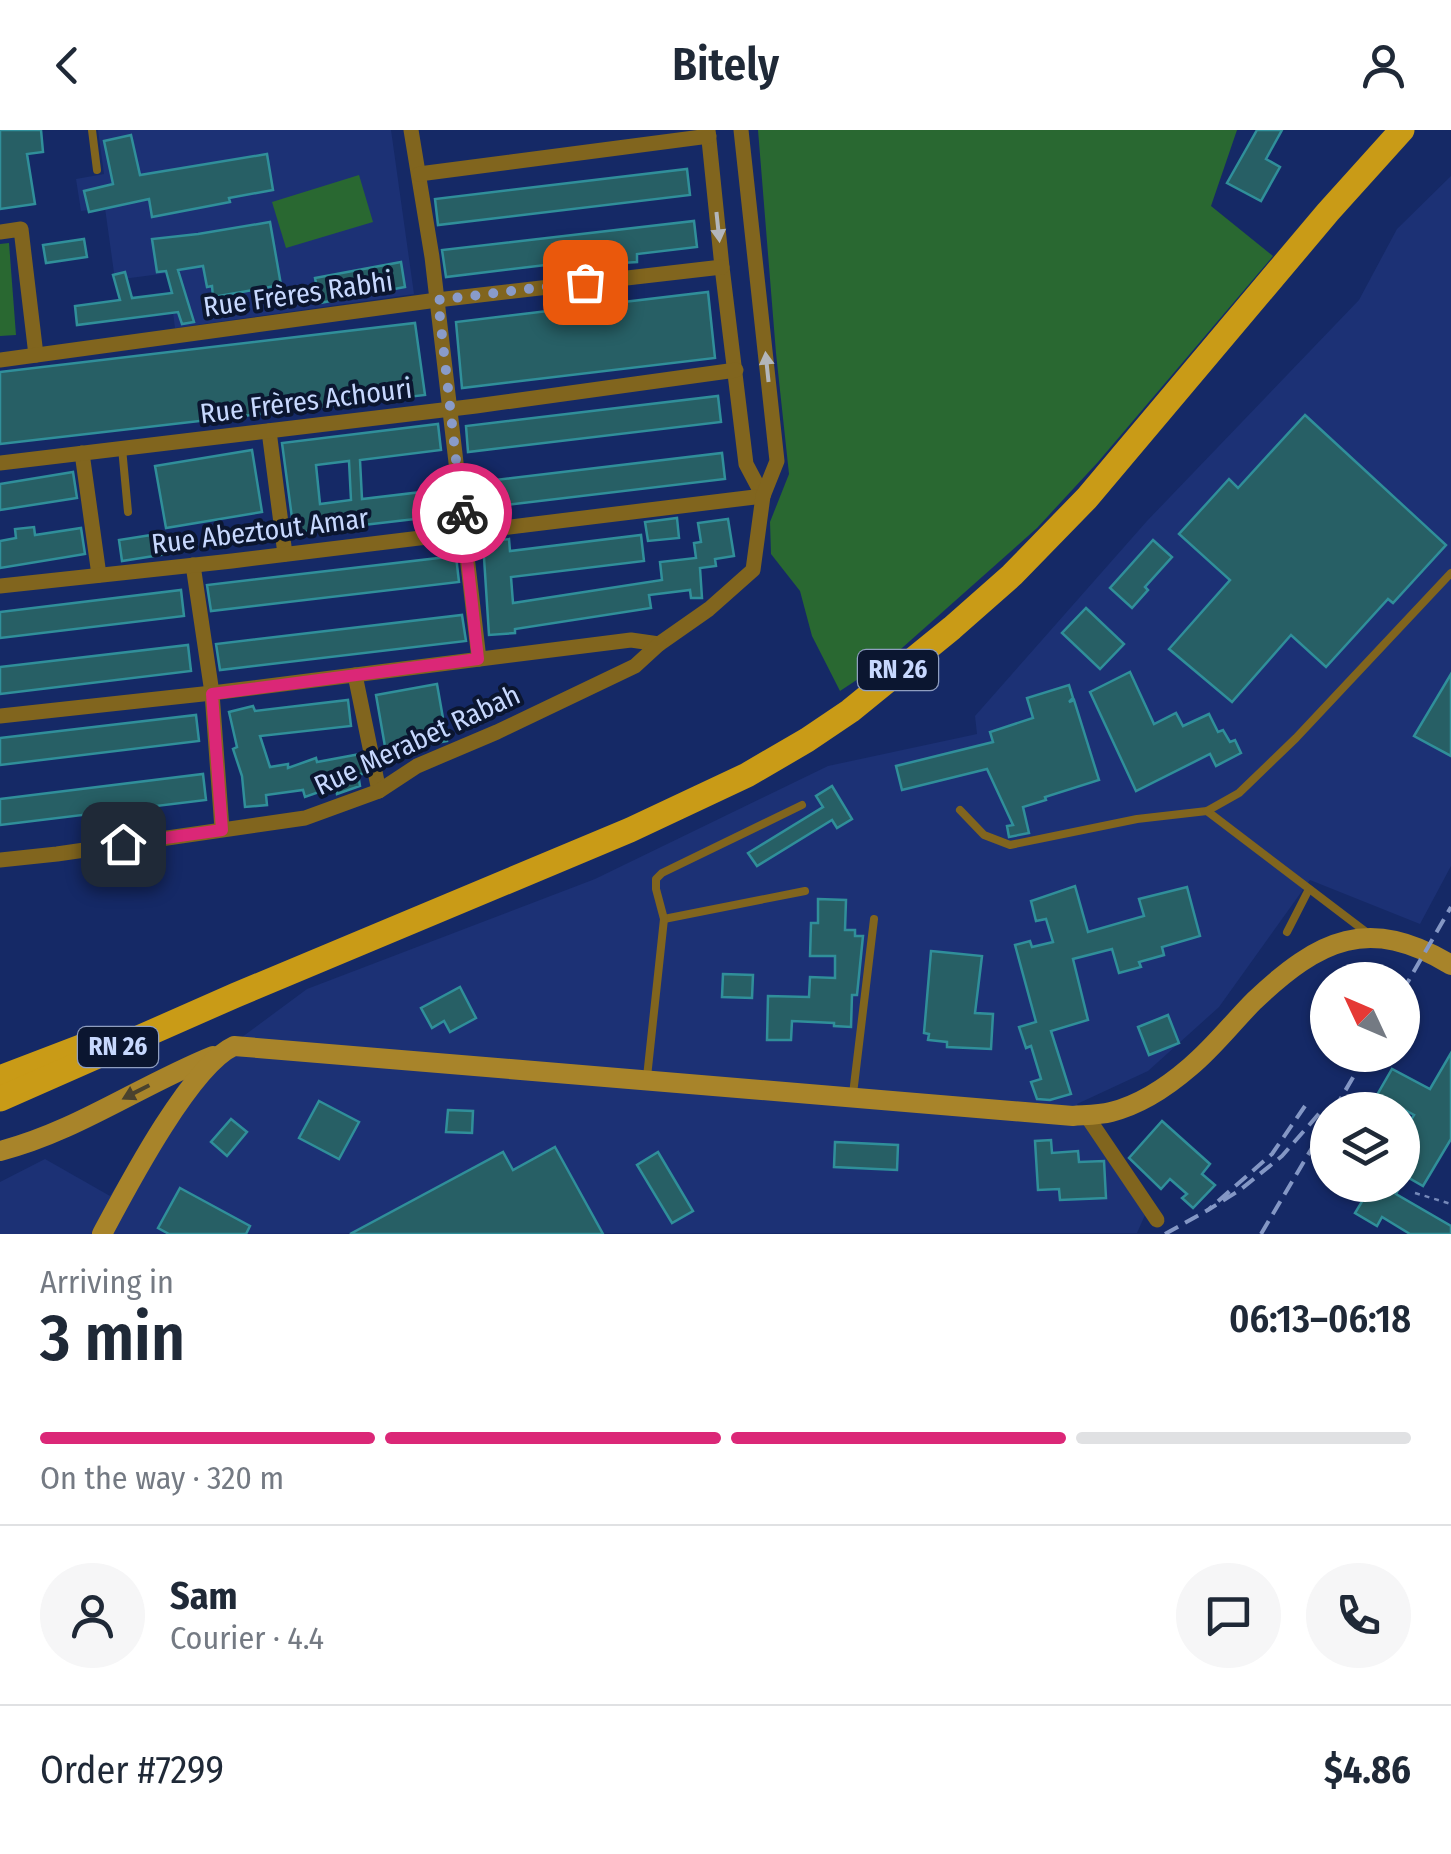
<!DOCTYPE html>
<meta charset="utf-8">
<style>
:root{--surface:#fff;--page:#f6f6f7;--text:#1f2937;--muted:#747a83;--line:#e0e1e3;--accent:#db2777}
body{margin:0;font-family:"Fira Sans Condensed",sans-serif;background:var(--page);color:var(--text);height:100vh;display:flex;flex-direction:column;font-size:38px;white-space:nowrap}
*{box-sizing:border-box;margin:0}
p{font-size:32px;color:var(--muted)}
.icon{flex:none;width:55px;height:55px;fill:none;stroke:currentColor;stroke-width:2;stroke-linecap:round;stroke-linejoin:round}
.map{position:relative;height:1104px;overflow:hidden}
.details{display:flex;flex-direction:column;background:var(--surface);flex:1}
.details>*{flex:none}
.needle{width:65px;rotate:314deg}
.buttons{position:absolute;left:1310px;top:832px;display:grid;gap:20px}
.buttons a{display:grid;place-items:center;width:110px;height:110px;border-radius:50%;background:var(--surface);box-shadow:0 2px 8px #0004;font-size:50px}
.pin{position:absolute;display:grid;place-items:center;width:85px;height:85px;color:#fff;margin:-42px;border-radius:20px;box-shadow:0 5px 15px #0006}
.courier{position:absolute;display:grid;place-items:center;width:100px;height:100px;margin:-50px;border:8px solid #db2777;border-radius:50%;background:#fff;color:#222;box-shadow:0 2px 12px #0007}
.head em{font-style:normal;font-weight:600}
.head div{display:flex;flex-direction:column-reverse}
.head{display:flex;align-items:center;justify-content:space-between;height:170px;padding:0 40px}
h1{font-size:65px;font-weight:600;line-height:75px}
.bar{display:grid;grid-template-columns:repeat(4,1fr);gap:15px 10px;align-content:center;height:120px;padding:0 40px}
.bar i{height:12px;border-radius:8px;background:var(--line)}
.bar .current{background:var(--accent)}
.bar p{grid-column:span 4}
.line{display:flex;align-items:center;gap:25px;padding:0 40px;border-top:2px solid var(--line)}
.line div{flex:1}
.round{display:grid;place-items:center;flex:none;width:105px;height:105px;border-radius:52px;background:var(--page)}
header{display:flex;justify-content:space-between;align-items:center;height:130px;padding:0 40px;background:var(--surface);font-size:45px;font-weight:600}
.map>svg:first-child{display:block}
</style>
<header><svg class="icon" aria-label="back" viewBox="0 0 24 24"><path d="M15 5l-7 7 7 7"/></svg>Bitely<svg class="icon" aria-label="person" viewBox="0 0 24 24"><circle cx="12" cy="8" r="4"/><path d="M4 21q1-7 8-7t8 7"/></svg></header>
<div class="map">
<svg width="1451" height="1104" viewBox="0 0 1451 1104">
<rect width="100%" height="100%" fill="#152966"/>
<g fill="#1c3175">
<polygon points="98,0 391,0 414,164 175,198 168,143 115,150 105,78 81,81 76,49 104,44"/>
<polygon points="1451,46 1451,736 1420,794 1310,750 1219,877 1148,941 1077,974 1145,1085 1137,1103 0,1104 0,1052 45,1029 110,1066 180,953 307,859 595,749 828,636 977,604 975,586 1147,391 1359,170 1397,99"/>
</g>
<g fill="#296831">
<polygon points="758,0 1237,0 1211,76 1273,126 1098,332 1037,398 893,526 840,561 812,506 800,461 771,424 770,392 789,344 776,223"/>
<polygon points="359,45 373,92 286,118 272,72"/>
<polygon points="9,113 16,205 0,206 0,114"/>
</g>
<g fill="#275f65" stroke="#308f9a" stroke-width="2.5" fill-rule="evenodd">
<polygon points="0,0 41,0 43,22 27,24 35,74 0,79"/>
<polygon points="1257,0 1282,0 1266,29 1280,37 1261,71 1227,53"/>
<polygon points="131,5 140,45 267,24 273,60 229,68 230,72 152,87 149,69 89,82 84,61 113,54 104,11"/>
<polygon points="687,39 690,65 438,95 435,69"/>
<polygon points="694,91 697,117 637,124 637,132 622,133 622,126 446,147 442,120"/>
<polygon points="270,92 281,155 213,167 212,156 207,157 203,136 178,140 194,192 182,194 178,182 77,195 75,176 120,170 113,145 125,142 132,168 172,163 166,141 157,142 152,109 198,104"/>
<polygon points="84,109 87,127 46,133 43,115"/>
<polygon points="401,132 405,157 320,173 315,148"/>
<polygon points="708,162 715,228 462,258 456,192"/>
<polygon points="415,193 425,265 0,314 0,242"/>
<polygon points="718,266 721,292 468,322 466,296"/>
<polygon points="1305,285 1446,415 1393,473 1388,469 1326,537 1291,505 1232,572 1169,519 1230,450 1179,404 1229,349 1238,358"/>
<path d="M438 294 441 320 360 330 362 369 447 359 450 385 294 403 282 313ZM349 331 351 370 320 374 316 335Z"/>
<polygon points="252,320 262,382 166,398 155,336"/>
<polygon points="722,323 725,349 473,379 470,353"/>
<polygon points="73,342 77,368 0,380 0,354"/>
<polygon points="677,388 679,408 648,411 645,392"/>
<polygon points="728,389 734,426 715,429 716,436 700,438 702,468 691,468 690,460 649,465 651,478 515,499 515,503 489,505 483,412 509,409 510,421 641,405 644,431 511,447 513,473 662,450 660,432 696,428 694,413 701,412 698,393"/>
<polygon points="34,397 35,405 81,398 85,424 0,438 0,411 16,408 15,399"/>
<polygon points="164,403 167,424 122,431 119,410"/>
<polygon points="1153,410 1172,427 1145,457 1148,460 1132,478 1110,458"/>
<polygon points="456,426 459,452 211,481 207,455"/>
<polygon points="181,460 184,486 0,508 0,482"/>
<polygon points="1086,478 1124,514 1100,539 1062,503"/>
<polygon points="462,485 466,511 220,540 216,514"/>
<polygon points="188,515 191,541 0,564 0,537"/>
<polygon points="1130,542 1154,594 1176,583 1183,596 1209,584 1218,602 1223,600 1230,612 1235,610 1241,623 1216,636 1210,624 1136,661 1090,562"/>
<polygon points="1451,544 1451,626 1414,606"/>
<polygon points="437,554 447,611 420,616 418,623 387,628 376,565"/>
<polygon points="1069,555 1073,568 1069,572 1074,570 1099,650 1045,667 1046,670 1023,677 1029,703 1009,707 1007,696 1013,695 987,639 902,660 896,636 993,612 990,602 1033,588 1027,568"/>
<polygon points="348,570 351,596 260,606 270,637 288,634 288,638 316,628 317,632 360,624 364,644 358,644 360,656 337,664 336,656 305,667 303,660 266,665 267,675 245,677 242,646 233,619 237,617 229,582 253,576 255,581"/>
<polygon points="196,585 199,611 0,635 0,608"/>
<polygon points="203,644 206,670 0,695 0,669"/>
<polygon points="832,656 852,689 837,698 832,690 757,736 748,723 823,677 816,666"/>
<polygon points="1075,756 1088,802 1144,786 1139,769 1187,757 1200,806 1162,817 1164,825 1139,832 1141,837 1119,843 1112,819 1073,829 1088,890 1051,901 1071,964 1050,970 1037,969 1031,952 1041,949 1031,916 1026,918 1019,897 1036,892 1015,815 1030,811 1032,817 1053,812 1046,789 1036,791 1031,771"/>
<polygon points="818,769 846,770 845,800 855,800 855,806 863,806 857,865 852,865 851,897 834,896 834,893 792,891 791,910 767,910 768,866 809,867 810,847 835,848 835,826 810,826 811,793 818,793"/>
<polygon points="931,821 982,826 975,883 993,884 991,919 947,917 947,912 928,910 929,904 924,903"/>
<polygon points="723,844 753,845 752,868 722,867"/>
<polygon points="460,857 476,888 450,902 444,891 432,898 421,878"/>
<polygon points="1168,885 1179,913 1149,925 1138,897"/>
<polygon points="1451,923 1451,1009 1423,1056 1402,1044 1402,1004 1414,985 1377,965 1392,939 1430,959"/>
<polygon points="319,971 359,992 339,1029 299,1008"/>
<polygon points="448,980 473,981 472,1003 446,1002"/>
<polygon points="231,989 247,1002 227,1026 211,1012"/>
<polygon points="1162,991 1210,1034 1202,1044 1215,1055 1193,1078 1182,1068 1187,1064 1170,1049 1161,1059 1129,1028"/>
<polygon points="1051,1010 1052,1023 1078,1021 1079,1032 1104,1031 1106,1068 1060,1070 1059,1059 1038,1060 1035,1011"/>
<polygon points="835,1012 898,1015 897,1040 834,1037"/>
<polygon points="555,1017 603,1104 350,1104 503,1022 513,1040"/>
<polygon points="658,1022 693,1081 672,1093 637,1035"/>
<polygon points="1372,1055 1401,1055 1396,1064 1451,1096 1451,1104 1410,1104 1382,1087 1377,1096 1355,1083"/>
<polygon points="180,1058 250,1096 246,1104 169,1104 158,1098"/>
</g>
<g fill="none" stroke-linecap="round" stroke-linejoin="round">
<polyline stroke="#7689b9" stroke-width="2.5" stroke-dasharray="5 5" stroke-linecap="butt" points="1415,1063 1451,1074"/>
<g stroke="#81651e" stroke-width="8">
<polyline points="92,0 97,40"/>
<polyline points="122,318 128,382"/>
<polyline points="960,680 984,705 1010,715 1137,689 1207,681 1370,805"/>
<polyline points="1207,681 1239,663 1296,608 1451,443"/>
<polyline points="664,789 805,761"/>
<polyline points="1287,802 1309,759"/>
<polyline points="647,947 664,789 656,759 656,749 662,743 802,675"/>
<polyline points="853,964 874,789"/>
</g>
<g stroke="#81651e" stroke-width="15">
<polyline points="411,0 432,127 479,529"/>
<polyline points="708,0 722,137 746,334 763,366"/>
<polyline points="419,44 709,6"/>
<polyline points="0,102 21,99 36,225"/>
<polyline points="0,230 437,170 722,137"/>
<polyline points="269,301 285,424"/>
<polyline points="82,323 99,445"/>
<polyline points="0,333 476,276 736,240"/>
<polyline points="193,435 212,563 222,699"/>
<polyline points="0,456 232,431 763,366"/>
<polyline points="355,545 379,661"/>
<polyline points="0,586 212,563 631,510 659,514 709,479 753,440 763,366 777,331 741,0"/>
<polyline points="0,730 57,724 305,688 379,661 417,636 497,602 635,536 659,514"/>
<polyline points="1086,985 1157,1090"/>
</g>
<g stroke="#a8842a" stroke-width="20">
<path d="M0 1021C75 1002 141 955 213 926"/>
<path d="M102 1104C126 1059 190 936 234 916L1073 986C1085 985 1099 985 1111 982 1139 975 1168 956 1190 937 1214 917 1233 892 1254 871 1319 809 1369 785 1451 835"/>
</g>
<g stroke="#c99b17" stroke-width="25">
<polyline points="0,948 94,912"/>
<polyline points="0,969 236,865 630,700 747,645 807,610 850,581 952,498 1012,445 1087,368 1328,82 1402,0"/>
</g>
<g stroke="#8497c5" stroke-width="4" stroke-dasharray="15 8" stroke-linecap="butt">
<polyline points="1402,862 1451,777"/>
<polyline points="1305,976 1272,1024 1208,1080 1240,1060 1282,1026 1324,978"/>
<polyline points="1334,980 1366,925"/>
<polyline points="1165,1104 1208,1080"/>
<polyline points="1261,1104 1328,991"/>
</g>
</g>
<defs><path id="oneway-solid" d="M-6-.8H1V-3.2L6.5 0L1 3.2V.8H-6Z" transform="scale(2.5)"/></defs>
<g fill="#b2b6bb">
<use href="#oneway-solid" transform="translate(718 97) rotate(84)"/>
<use href="#oneway-solid" transform="translate(767 237) rotate(-96)"/>
</g>
<use fill="#4a422e" href="#oneway-solid" transform="translate(136 962) rotate(153)"/>
<g fill="none" stroke-linecap="round" stroke-linejoin="round">
<polyline stroke="#899bc9" stroke-width="10" stroke-dasharray="0 18" points="462,383 438,170 585,152"/>
<polyline stroke="#db2777" stroke-width="12" points="123,714 222,700 212,564 478,529 462,383"/>
</g>
<g text-anchor="middle" dominant-baseline="central" stroke-width="8" stroke-linejoin="round" paint-order="stroke">
<g fill="#0b1630" stroke="#8f9ec0" stroke-width="2.5">
<rect x="858" y="520" width="80" height="40" rx="8"/>
<rect x="78" y="897" width="80" height="40" rx="8"/>
</g>
<g font-size="25" font-weight="bold" fill="#c7d8fe">
<text x="898" y="540">RN 26</text>
<text x="118" y="917">RN 26</text>
</g>
<g font-size="28" fill="#c7d8fe" stroke="#0b1630">
<text transform="translate(298 164) rotate(-8)">Rue Frères Rabhi</text>
<text transform="translate(306 271) rotate(-7)">Rue Frères Achouri</text>
<text transform="translate(260 401) rotate(-7)">Rue Abeztout Amar</text>
<text transform="translate(417 610) rotate(-25)">Rue Merabet Rabah</text>
</g>
</g>
</svg>
<div class="buttons">
<a><svg class="needle" viewBox="-14 -14 28 28"><path d="M0-13l5 13h-10z" fill="#e53935"/><path d="M0 13l5-13h-10z" fill="#747a83"/></svg></a>
<a><svg class="icon" aria-label="layers" viewBox="0 0 24 24"><path d="M12 4l9 5-9 5-9-5zM3 14l9 5 9-5"/></svg></a>
</div>
<div class="pin" style="left:585px;top:152px;background:#ea580c"><svg class="icon" aria-label="bag" viewBox="0 0 24 24"><path d="M5 8h14l-1 12H6zM9 8a3 3 0 0 1 6 0"/></svg></div>
<div class="pin" style="left:123px;top:714px;background:#1f2937"><svg class="icon" aria-label="home" viewBox="0 0 24 24"><path d="M3 11l9-7 9 7M6 9v11h12V9"/></svg></div>
<div class="courier" style="left:462px;top:383px"><svg class="icon" aria-label="bike" viewBox="0 0 24 24"><circle cx="6" cy="16" r="4"/><circle cx="18" cy="16" r="4"/><path d="M6 16l4-8h5l3 8M10 8l3 8H6M13 5h3"/></svg></div>
</div>
<section class="details">
<div class="head"><div><h1>3 min</h1><p>Arriving in</p></div><em>06:13–06:18</em></div>
<div class="bar"><i class="current"></i><i class="current"></i><i class="current"></i><i></i><p>On the way · 320 m</p></div>
<div class="line" style="height:180px"><a class="round"><svg class="icon" aria-label="person" viewBox="0 0 24 24"><circle cx="12" cy="8" r="4"/><path d="M4 21q1-7 8-7t8 7"/></svg></a><div><b>Sam</b><p>Courier · 4.4</p></div><a class="round"><svg class="icon" aria-label="chat" viewBox="0 0 24 24"><path d="M4 5h16v11H9l-5 4z"/></svg></a><a class="round"><svg class="icon" aria-label="phone" viewBox="0 0 24 24"><path d="M5 4h4l2 5-3 2q2 4 5 5l2-3 5 2v4C11 20 4 13 5 4z"/></svg></a></div>
<div class="line" style="height:130px"><div>Order #7299</div><b>$4.86</b></div>
</section>
